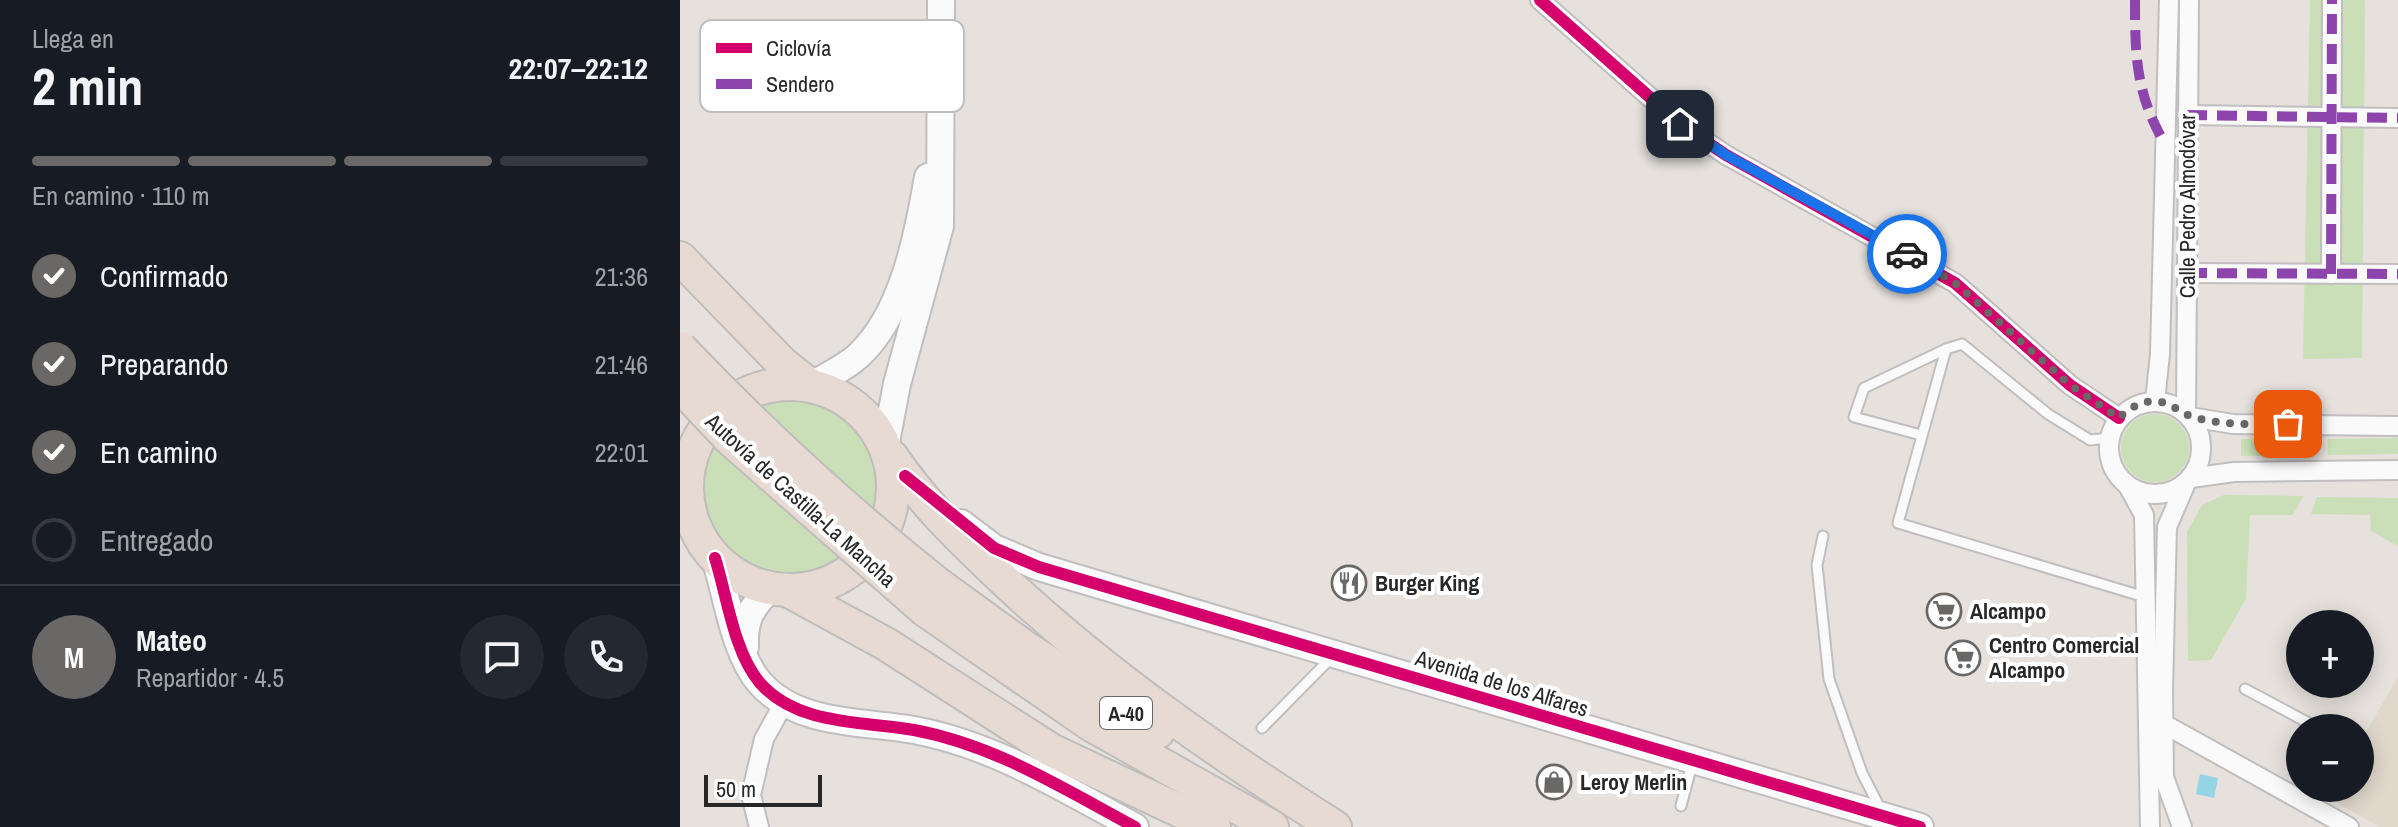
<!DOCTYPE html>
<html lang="es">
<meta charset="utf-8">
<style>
:root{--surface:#171b24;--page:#242831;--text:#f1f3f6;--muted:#9ea1a6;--line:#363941;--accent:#6a6866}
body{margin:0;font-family:"Archivo Narrow",sans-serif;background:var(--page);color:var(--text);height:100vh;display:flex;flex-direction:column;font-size:30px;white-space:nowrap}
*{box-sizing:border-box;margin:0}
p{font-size:26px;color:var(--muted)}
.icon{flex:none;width:44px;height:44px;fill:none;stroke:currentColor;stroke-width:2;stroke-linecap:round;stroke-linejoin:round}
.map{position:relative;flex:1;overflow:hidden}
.details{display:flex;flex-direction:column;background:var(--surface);width:680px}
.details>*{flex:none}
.controls{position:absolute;left:1606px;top:610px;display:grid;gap:16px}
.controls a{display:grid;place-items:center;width:88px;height:88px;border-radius:50%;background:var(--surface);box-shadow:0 4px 20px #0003;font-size:40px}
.scale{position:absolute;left:24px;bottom:20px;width:118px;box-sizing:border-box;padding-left:8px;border:4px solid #272727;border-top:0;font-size:22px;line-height:28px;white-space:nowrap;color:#272727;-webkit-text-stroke:6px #fff;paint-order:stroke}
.pin{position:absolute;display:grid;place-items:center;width:68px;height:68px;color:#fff;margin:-34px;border-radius:16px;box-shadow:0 4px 12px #0006}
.courier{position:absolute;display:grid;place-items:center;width:80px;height:80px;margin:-40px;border:6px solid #1a73e8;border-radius:50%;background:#fff;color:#222;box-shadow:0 2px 10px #0007}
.summary em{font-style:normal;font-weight:700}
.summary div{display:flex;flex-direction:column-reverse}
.summary{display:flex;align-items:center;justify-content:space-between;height:136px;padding:0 32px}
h1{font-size:52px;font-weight:700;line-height:60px}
.bar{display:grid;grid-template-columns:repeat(4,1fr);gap:12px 8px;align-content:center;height:96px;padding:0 32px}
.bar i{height:10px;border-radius:6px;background:var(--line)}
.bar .current{background:var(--accent)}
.bar p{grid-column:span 4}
.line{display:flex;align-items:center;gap:20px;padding:0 32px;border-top:2px solid var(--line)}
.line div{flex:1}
.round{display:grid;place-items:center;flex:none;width:84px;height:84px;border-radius:42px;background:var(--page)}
ol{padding:0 32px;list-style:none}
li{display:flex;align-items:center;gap:24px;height:88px}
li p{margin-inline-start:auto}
li .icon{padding:8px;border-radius:50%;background:var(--accent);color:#fff;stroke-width:4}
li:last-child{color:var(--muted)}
li i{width:44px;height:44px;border:4px solid var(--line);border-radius:50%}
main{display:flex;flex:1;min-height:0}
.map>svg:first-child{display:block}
</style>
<main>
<section class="details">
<div class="summary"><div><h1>2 min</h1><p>Llega en</p></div><em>22:07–22:12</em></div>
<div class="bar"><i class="current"></i><i class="current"></i><i class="current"></i><i></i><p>En camino · 110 m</p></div>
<ol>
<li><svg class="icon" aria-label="check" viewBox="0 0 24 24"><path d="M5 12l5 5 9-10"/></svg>Confirmado<p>21:36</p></li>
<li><svg class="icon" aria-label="check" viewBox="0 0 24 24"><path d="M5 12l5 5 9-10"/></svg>Preparando<p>21:46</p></li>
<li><svg class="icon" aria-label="check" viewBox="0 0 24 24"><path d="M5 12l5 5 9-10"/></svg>En camino<p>22:01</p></li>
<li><i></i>Entregado</li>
</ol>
<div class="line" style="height:144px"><b class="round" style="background:var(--accent);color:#fff">M</b><div><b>Mateo</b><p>Repartidor · 4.5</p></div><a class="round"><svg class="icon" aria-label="chat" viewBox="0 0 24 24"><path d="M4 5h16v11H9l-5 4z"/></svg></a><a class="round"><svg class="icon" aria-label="phone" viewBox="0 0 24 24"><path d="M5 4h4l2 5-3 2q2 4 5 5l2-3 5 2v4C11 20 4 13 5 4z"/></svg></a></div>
</section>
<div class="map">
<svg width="1718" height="827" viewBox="0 0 1718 827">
<rect width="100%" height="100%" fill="#e6e1dc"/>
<polygon fill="#e0d8cb" points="1718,677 1718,827 1700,827 1648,798 1653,788 1680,788 1680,742"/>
<g fill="#cadfb7">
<polygon points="1630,0 1685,0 1682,358 1623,359"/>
<circle cx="110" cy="487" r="91"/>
<circle cx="1475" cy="448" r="34"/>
<polygon points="1718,438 1718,454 1648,455 1648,439"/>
<rect x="1561" y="439" width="63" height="17"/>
<polygon points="1544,495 1623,496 1613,515 1570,515 1566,599 1531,660 1508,661 1507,532 1522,505"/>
<polygon points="1637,497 1718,498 1718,546 1691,531 1690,515 1631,514"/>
</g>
<polygon fill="#94d4e4" points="1520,774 1538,778 1534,798 1516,794"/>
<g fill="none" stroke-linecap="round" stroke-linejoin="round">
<g stroke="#c0bebe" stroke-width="13">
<g id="lane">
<polyline points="1241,435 1174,417 1184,388 1266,349"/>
<polyline points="1430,438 1410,440 1368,414 1282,344 1266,349 1218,523 1465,597"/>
<polyline points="1143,536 1137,565 1149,679 1182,773 1201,810"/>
<polyline points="1565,689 1638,728"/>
<polyline points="582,728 653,656"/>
<polyline points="1630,805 1639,788"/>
<polyline points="1001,806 1012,764"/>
</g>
</g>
<g stroke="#c0bebe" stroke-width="22">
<g id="street">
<polyline points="860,0 1000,124 1046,155 1275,283 1390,385 1439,418"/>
<polyline points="1507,115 1718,118"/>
<polyline points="1507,273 1718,274"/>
<polyline points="1651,274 1652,0"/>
<polyline points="1475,401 1480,354 1489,0"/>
<circle cx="1475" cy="448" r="46"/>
<polyline points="1506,412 1509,0"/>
<polyline points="1510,417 1553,424 1718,426"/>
<polyline points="1511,478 1554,472 1718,470"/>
<polyline points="1448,486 1464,515 1470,827"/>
<polyline points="1484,724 1669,827"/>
<polyline points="79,827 71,795 84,739 105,701"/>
<polyline points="1502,827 1484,777 1483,690 1487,527 1506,483"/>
</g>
</g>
<g stroke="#c0bebe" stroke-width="30">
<g id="secondary">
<path d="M131 386C146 376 165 368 178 356 223 315 238 235 248 177"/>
<polyline points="205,447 217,384 260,226 261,0"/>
<polyline points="281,523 314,548 359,567 1240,827"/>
<path d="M35 558C47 596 54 653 80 683 118 726 184 721 234 730 315 745 384 789 455 827"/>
<path d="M65 647C64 619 71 607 91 588"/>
</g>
</g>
<g stroke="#bfbdbb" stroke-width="36">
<g id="highway">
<polyline points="0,258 102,363 131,386"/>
<circle cx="110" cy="487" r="103"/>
<path d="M212 457C248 509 282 540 327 583 428 677 538 753 655 827"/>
<polyline points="258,584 346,648 478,732"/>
<polyline points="107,590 206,644 371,750 534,827"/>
<polyline points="245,610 410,724 592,827"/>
</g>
</g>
<use href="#lane" stroke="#fbfafa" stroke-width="9"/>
<use href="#street" stroke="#fbfafa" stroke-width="18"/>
<use href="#secondary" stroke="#fbfafa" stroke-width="26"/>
<use href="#highway" stroke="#e7dad3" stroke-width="32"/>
<g stroke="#bfbdbb" stroke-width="36" stroke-linecap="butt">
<g id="highway-bridge">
<path d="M0 348C81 433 166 511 258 584"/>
<polyline points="0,386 51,440 245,610"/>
</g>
</g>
<use href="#highway-bridge" stroke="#e7dad3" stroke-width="32"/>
<g stroke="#8e44ad" stroke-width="10" stroke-dasharray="20 10" stroke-linecap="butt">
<path d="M1455 0C1455 57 1456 94 1485 144"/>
<polyline points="1507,115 1718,118"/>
<polyline points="1507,273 1718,274"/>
<polyline points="1651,274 1652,0"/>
</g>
<g stroke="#fff" stroke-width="17">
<g id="cycleway">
<polyline points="860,0 1000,124 1046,155 1275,283 1390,385 1439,418"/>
<polyline points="225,476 314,548 359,567 1240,827"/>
<path d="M35 558C47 596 54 653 80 683 118 726 184 721 234 730 315 745 384 789 455 827"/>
</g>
</g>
<use href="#cycleway" stroke="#d6006c" stroke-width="12"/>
</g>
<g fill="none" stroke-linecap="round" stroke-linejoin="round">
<path stroke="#6a6866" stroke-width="8" stroke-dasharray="0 14.4" d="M1227 254 1275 283 1390 385 1439 418C1448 409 1460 402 1473 401 1491 401 1499 413 1513 417 1543 426 1577 424 1608 424"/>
<polyline stroke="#1a73e8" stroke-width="10" points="1000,124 1046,155 1227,254"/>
</g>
<defs>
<g id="restaurant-ring" transform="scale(1.8)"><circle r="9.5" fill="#fff" stroke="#6a6866" stroke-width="1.5"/><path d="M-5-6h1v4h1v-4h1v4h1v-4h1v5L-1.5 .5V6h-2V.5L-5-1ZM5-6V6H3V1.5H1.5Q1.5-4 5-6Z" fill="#6a6866"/></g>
<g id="supermarket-ring" transform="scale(1.8)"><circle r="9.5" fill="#fff" stroke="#6a6866" stroke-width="1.5"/><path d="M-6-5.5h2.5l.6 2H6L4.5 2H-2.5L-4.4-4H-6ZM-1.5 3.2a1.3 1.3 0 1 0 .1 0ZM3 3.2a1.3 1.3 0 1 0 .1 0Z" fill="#6a6866"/></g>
<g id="shop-ring" transform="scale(1.8)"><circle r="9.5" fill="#fff" stroke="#6a6866" stroke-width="1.5"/><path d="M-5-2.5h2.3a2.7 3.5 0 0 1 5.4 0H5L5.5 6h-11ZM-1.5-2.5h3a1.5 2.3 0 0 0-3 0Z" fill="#6a6866"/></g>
</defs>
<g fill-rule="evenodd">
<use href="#restaurant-ring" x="669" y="583"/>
<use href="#supermarket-ring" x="1264" y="611"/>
<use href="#supermarket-ring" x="1283" y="658"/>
<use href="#shop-ring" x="874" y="782"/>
</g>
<g text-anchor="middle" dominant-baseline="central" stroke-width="8" stroke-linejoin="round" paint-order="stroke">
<rect fill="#fff" stroke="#686868" stroke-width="2" x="420" y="697" width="52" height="32" rx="6"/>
<g font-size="20" font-weight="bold" fill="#272727">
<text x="446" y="713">A-40</text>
</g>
<g font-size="22" fill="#272727" stroke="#fff">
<text transform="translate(1507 206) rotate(-90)">Calle Pedro Almodóvar</text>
<text transform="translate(121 500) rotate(42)">Autovía de Castilla-La Mancha</text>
<text transform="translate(822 683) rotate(17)">Avenida de los Alfares</text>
</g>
<g font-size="22" font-weight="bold" fill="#272727" stroke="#fff" text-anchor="start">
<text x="695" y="583">Burger King</text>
<text x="1290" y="611">Alcampo</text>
<text x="1309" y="645">Centro Comercial<tspan x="1309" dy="25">Alcampo</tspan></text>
<text x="900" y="782">Leroy Merlin</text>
</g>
</g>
<rect x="20" y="20" width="264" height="92" rx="12" fill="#fff" stroke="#bebebe" stroke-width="2"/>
<rect x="36" y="43" width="36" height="10" fill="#d6006c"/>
<rect x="36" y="79" width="36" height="10" fill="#8e44ad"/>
<g font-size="22" fill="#272727">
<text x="86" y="56">Ciclovía</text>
<text x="86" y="92">Sendero</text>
</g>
</svg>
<div class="controls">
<a>+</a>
<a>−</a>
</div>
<div class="scale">50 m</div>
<div class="pin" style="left:1608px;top:424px;background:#ea580c"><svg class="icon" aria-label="bag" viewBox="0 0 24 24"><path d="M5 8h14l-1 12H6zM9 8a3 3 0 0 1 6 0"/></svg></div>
<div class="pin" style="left:1000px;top:124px;background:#1f2937"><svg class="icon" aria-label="home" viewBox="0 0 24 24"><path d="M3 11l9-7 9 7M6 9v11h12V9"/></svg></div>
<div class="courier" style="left:1227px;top:254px"><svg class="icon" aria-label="car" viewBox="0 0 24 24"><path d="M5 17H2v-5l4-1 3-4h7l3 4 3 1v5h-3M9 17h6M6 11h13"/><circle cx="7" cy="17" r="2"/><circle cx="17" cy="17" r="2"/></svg></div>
</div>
</main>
